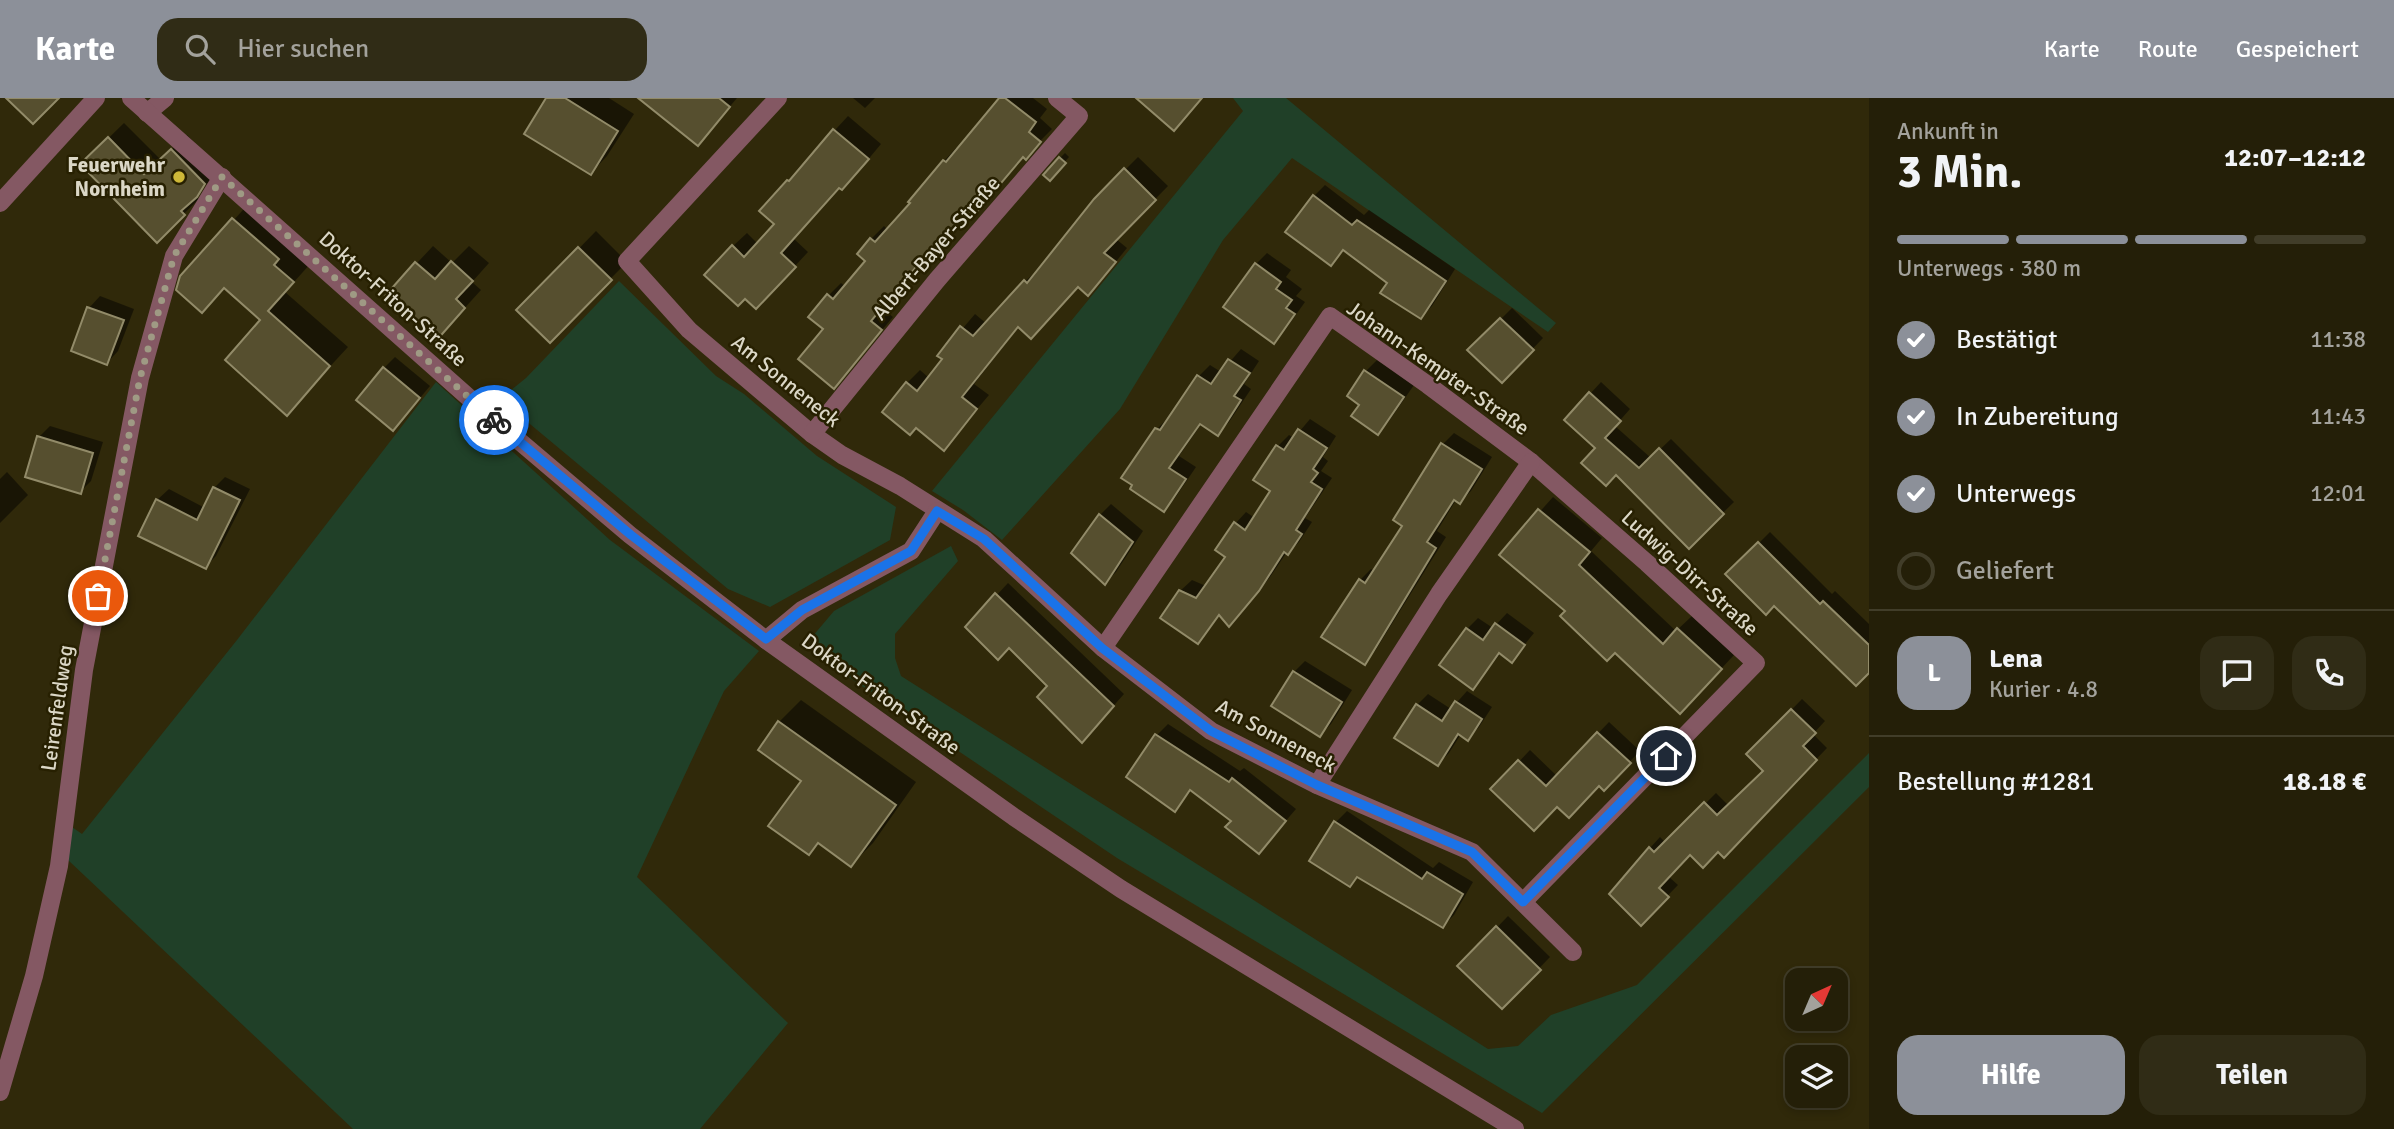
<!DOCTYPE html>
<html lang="de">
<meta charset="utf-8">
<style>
:root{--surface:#241f08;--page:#302c16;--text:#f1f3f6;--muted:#a3a29c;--line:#413d29;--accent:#8c9099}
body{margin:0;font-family:Signika,sans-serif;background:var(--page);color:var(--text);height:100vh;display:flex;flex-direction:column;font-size:26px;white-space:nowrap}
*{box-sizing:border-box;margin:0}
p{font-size:23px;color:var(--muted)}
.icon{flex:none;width:38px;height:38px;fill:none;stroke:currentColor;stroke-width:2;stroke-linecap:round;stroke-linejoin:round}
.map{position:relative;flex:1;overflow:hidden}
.sheet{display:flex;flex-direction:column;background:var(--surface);width:525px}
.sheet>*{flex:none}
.needle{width:46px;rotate:44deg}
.controls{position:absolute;left:1785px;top:870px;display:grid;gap:14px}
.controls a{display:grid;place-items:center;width:63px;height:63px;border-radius:14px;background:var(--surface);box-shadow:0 4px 10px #0003,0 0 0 2px var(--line);font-size:35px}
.pin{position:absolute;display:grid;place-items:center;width:60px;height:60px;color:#fff;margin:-30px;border:4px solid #fff;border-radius:50%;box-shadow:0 2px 7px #0007}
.courier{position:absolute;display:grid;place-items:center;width:70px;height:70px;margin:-35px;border:5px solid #1a73e8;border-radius:50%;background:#fff;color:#222;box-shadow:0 2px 9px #0007}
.summary em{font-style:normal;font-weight:700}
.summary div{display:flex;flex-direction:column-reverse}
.summary{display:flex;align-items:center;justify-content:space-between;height:119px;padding:0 28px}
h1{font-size:46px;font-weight:700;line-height:52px}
.bar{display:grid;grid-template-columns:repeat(4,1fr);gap:10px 7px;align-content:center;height:84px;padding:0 28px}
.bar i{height:9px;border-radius:5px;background:var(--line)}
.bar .current{background:var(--accent)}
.bar p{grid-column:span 4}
.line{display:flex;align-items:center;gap:18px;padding:0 28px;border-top:2px solid var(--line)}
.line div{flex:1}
.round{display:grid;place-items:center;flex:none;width:74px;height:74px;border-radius:21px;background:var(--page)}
ol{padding:0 28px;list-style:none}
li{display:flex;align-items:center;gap:21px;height:77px}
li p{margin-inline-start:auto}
li .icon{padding:7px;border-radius:50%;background:var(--accent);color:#fff;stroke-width:4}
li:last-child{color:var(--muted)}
li i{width:38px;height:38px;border:4px solid var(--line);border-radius:50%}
.button{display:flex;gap:14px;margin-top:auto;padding:14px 28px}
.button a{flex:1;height:80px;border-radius:21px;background:var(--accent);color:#fff;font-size:28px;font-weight:700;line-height:80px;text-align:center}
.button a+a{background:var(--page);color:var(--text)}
header{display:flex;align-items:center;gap:42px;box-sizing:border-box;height:98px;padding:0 35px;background:var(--accent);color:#fff}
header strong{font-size:33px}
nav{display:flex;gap:38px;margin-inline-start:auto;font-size:24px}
.search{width:490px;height:63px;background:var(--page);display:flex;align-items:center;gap:18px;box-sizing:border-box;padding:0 24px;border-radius:21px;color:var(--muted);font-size:26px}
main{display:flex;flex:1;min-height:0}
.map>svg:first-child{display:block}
</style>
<header>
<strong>Karte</strong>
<div class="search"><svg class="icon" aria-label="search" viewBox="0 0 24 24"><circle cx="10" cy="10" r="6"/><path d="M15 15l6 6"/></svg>Hier suchen</div>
<nav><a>Karte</a><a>Route</a><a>Gespeichert</a></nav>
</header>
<main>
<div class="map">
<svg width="1869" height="1031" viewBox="0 0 1869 1031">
<rect width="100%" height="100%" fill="#30290a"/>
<g fill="#204028">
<polygon points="1233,0 1286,0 1556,225 1548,234 1292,60 1223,142 1120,311 1002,442 963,412 932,393 1243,13"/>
<polygon points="619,183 716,278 744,296 817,358 896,409 890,442 770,509 728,491 500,301 526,280"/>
<polygon points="436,284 610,442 759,553 724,593 637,779 788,925 700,1031 353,1031 68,762 72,729 82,736 237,542"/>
<polygon points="951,448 958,463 895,536 895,560 901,578 1488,951 1518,948 1551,917 1637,887 1869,655 1869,689 1542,1015 1117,760 813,555 812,539 834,513"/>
</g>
<g fill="#0007">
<polygon points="548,0 609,0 634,16 607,58 591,75"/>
<polygon points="663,0 737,0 698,46"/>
<polygon points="853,0 875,0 865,10"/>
<polygon points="1001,0 1033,0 1047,11 1040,20 1052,31 923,161 882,210 893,219 834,289 825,231 828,198 841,185 846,189 867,163 859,156 871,141 884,128 888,132 944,63 956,50 958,52"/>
<polygon points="848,18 881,46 856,76 840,88 793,140 808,154 770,195 733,148 747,135 758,146 776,126 788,83"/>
<polygon points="124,25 161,62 187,37 219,70 212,81 195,97 199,101 157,142 82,66"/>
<polygon points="1065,55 1069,59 1055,75 1060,60"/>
<polygon points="1138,59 1168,88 1116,141 1127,150 1101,182 1078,188 1019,228 974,286 989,297 944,350 907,285 920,272 929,280 944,261 940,257 975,216 987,226 1025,183 1039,172 1095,102"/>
<polygon points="1325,87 1364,117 1369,112 1455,171 1432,208 1421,219 1390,185 1345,151 1331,166 1314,98"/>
<polygon points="252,102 311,165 285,194 348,249 287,315 263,222 225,189 202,212 182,179"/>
<polygon points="596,133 627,164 550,242 519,212"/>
<polygon points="433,148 452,165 469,148 489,165 472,184 481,192 452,224 387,197"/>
<polygon points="1267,155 1291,172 1286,179 1302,191 1296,198 1305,204 1285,232 1274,243 1256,166"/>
<polygon points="100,198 134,211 118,253 107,265 73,252 89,210"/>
<polygon points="1512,210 1543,240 1502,283 1470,252"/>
<polygon points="1241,251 1259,263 1244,286 1251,291 1229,324 1218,335 1202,325 1179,358 1196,369 1175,400 1164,411 1124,379 1157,331 1168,320 1170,321 1199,278 1210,267 1221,274"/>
<polygon points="395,259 430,288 404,319 384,270"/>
<polygon points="1377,262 1414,287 1389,323 1378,335 1362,306 1349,297 1366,273"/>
<polygon points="1601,284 1630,311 1615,328 1651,360 1671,341 1734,404 1689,448 1597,350 1566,322"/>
<polygon points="1310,321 1336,338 1323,359 1328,363 1321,373 1332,380 1305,420 1312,424 1299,444 1288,455 1287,454 1270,479 1240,516 1221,516 1198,544 1180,493 1192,482 1206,488 1227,458 1235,426 1246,414 1255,420 1273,393 1255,381 1278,348 1289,337 1294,340"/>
<polygon points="50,328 103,344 91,383 80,394 39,339"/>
<polygon points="1454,335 1492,359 1471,393 1460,404 1456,402 1437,433 1446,439 1375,553 1364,564 1324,539 1360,482 1371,471 1375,473 1404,428 1395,421 1443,346"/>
<polygon points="7,374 28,397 0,425 0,381"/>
<polygon points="225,379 250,391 216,458 205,469 157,402 169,391 205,410 214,390"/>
<polygon points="1553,399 1602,440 1591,453 1676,533 1692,518 1734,557 1693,601 1615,553 1501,457"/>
<polygon points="1111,406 1143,433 1116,474 1105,485 1074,454 1100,417"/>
<polygon points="1770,434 1832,496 1835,493 1869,526 1869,573 1774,505 1728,476"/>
<polygon points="1008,485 1124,596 1093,631 1009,548 967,529"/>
<polygon points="1507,515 1534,535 1512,562 1501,555 1473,590 1467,531 1478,520 1493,530"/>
<polygon points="1305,563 1352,592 1331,626 1320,637 1294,574"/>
<polygon points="1467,593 1492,609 1479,629 1468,640 1461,636 1449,655 1438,666 1417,607 1428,596 1451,611"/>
<polygon points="1802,601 1825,623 1813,636 1827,650 1724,757 1719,752 1690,755 1668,778 1678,787 1641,825 1650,750 1660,739 1666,745 1716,695 1729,708 1765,673 1748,656"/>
<polygon points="801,602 916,684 873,745 851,767 820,745 809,755 803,682 779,624"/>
<polygon points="1609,624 1640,653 1604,690 1600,686 1558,706 1493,691 1530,652 1557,678"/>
<polygon points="1168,626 1240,673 1244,670 1296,711 1259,754 1233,722 1192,692 1175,711 1157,637"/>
<polygon points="1347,713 1433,770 1439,764 1473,784 1454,817 1443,828 1359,778 1349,787 1336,724"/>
<polygon points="1508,818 1550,859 1502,909 1460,868"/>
</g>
<g fill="#564f2f" stroke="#928b69" stroke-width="2">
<polygon points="6,0 59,0 33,26"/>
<polygon points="546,0 565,0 618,33 591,77 524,36"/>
<polygon points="638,0 719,0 730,9 698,48"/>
<polygon points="999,0 1005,0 1036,24 1029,34 1041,44 1026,62 1023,59 975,116 971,112 924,165 921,163 871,223 882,232 834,291 798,261 823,231 808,219 827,196 833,201 865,163 857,156 870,140 875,144 910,105 908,104 943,62 946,64"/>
<polygon points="1136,0 1202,0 1174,33"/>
<polygon points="833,31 869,61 842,92 839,90 781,155 796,169 756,211 745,201 738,208 704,177 732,147 744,159 774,126 759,113 787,82 789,83"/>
<polygon points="108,39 144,76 171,51 205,86 197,99 181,113 185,117 157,145 80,66"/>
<polygon points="1059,59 1066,65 1050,83 1043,77"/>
<polygon points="1124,70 1156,102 1104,155 1116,164 1088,198 1078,189 1031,241 1018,229 962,299 977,311 944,353 916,330 910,337 882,314 906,284 917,293 942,261 937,258 960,228 973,238 1024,182 1027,185 1094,101"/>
<polygon points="1313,97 1352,127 1357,122 1446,183 1421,221 1380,195 1387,185 1343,152 1331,168 1285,134"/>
<polygon points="232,120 279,161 274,167 294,184 268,213 330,268 287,318 225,262 260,222 224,190 202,215 176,192 180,178"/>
<polygon points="578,149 612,182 550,245 516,212"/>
<polygon points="451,163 473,183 456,201 465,210 436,243 385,198 415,164 435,181"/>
<polygon points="1255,165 1281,184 1276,191 1292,202 1286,210 1295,216 1274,246 1223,209"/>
<polygon points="87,209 124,222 107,267 71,253"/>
<polygon points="1500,220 1534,252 1502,285 1467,252"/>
<polygon points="1228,261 1250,275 1234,298 1241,302 1218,338 1200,326 1169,370 1186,381 1164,414 1130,391 1132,387 1121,380 1155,330 1160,332 1197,277 1211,286"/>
<polygon points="383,269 420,300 393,333 356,302"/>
<polygon points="1364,272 1404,299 1378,337 1351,318 1359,307 1347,298"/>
<polygon points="1589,294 1621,323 1605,340 1639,370 1659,350 1724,416 1689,451 1616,377 1606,388 1581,365 1595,350 1564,322"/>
<polygon points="1298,331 1327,350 1313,371 1318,375 1311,384 1322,391 1296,432 1302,436 1288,457 1284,454 1259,493 1229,529 1219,517 1198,546 1160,520 1179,492 1196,500 1225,459 1215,452 1234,424 1245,432 1270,393 1253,382 1276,347 1284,352"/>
<polygon points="37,338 93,355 81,396 25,379"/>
<polygon points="1441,345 1482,371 1460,406 1454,402 1427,444 1436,450 1365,567 1321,539 1359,481 1365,485 1402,428 1393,422"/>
<polygon points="213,389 240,402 206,471 138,438 156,401 197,422"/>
<polygon points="1538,411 1590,454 1579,467 1663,546 1677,530 1722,571 1680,616 1615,555 1607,563 1560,518 1565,513 1499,457"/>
<polygon points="1099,416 1133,444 1105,487 1071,455"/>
<polygon points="1758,444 1820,506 1823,503 1869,547 1869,575 1856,588 1774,508 1766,517 1725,476"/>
<polygon points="995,495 1114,608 1082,645 1037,599 1047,588 1009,550 998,562 965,529"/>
<polygon points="1495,525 1525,547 1512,565 1499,555 1473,592 1439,567 1466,530 1483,542"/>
<polygon points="1293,573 1342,604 1320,639 1271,608"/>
<polygon points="1455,603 1482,621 1468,643 1458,636 1438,668 1394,640 1416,606 1442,623"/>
<polygon points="1791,611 1816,635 1803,648 1817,662 1724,760 1718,754 1703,770 1690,757 1659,790 1669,799 1641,828 1609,796 1649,749 1654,754 1704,704 1717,717 1763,673 1746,656"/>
<polygon points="778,623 896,707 851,769 818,745 809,757 768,728 801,683 758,652"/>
<polygon points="1597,634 1631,665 1604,693 1599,688 1569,720 1557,709 1534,733 1490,691 1518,662 1546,688"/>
<polygon points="1155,636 1229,684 1232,680 1286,723 1259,756 1225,729 1231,723 1190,692 1175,714 1126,679"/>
<polygon points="1334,723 1422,781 1427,774 1463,796 1443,830 1357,779 1350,789 1309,763"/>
<polygon points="1496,828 1541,872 1502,911 1457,868"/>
</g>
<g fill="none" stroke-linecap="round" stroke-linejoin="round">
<g stroke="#845863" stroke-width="18">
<polyline points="778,0 627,163 689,232 812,336 842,357 900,388 984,441 1103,550 1211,633 1317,687 1472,754 1573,854"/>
<polyline points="147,15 165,0"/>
<polyline points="0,105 96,0"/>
<polyline points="812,336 937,182 1079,18 1057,0"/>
<polyline points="766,542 802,512 911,453 937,413"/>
<polyline points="1103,550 1330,218 1428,287 1531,364 1647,465 1756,565 1523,804"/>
<polyline points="1317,687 1439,496 1531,364"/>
<polyline points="0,994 34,878 59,768 84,572 140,280 174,158 222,79"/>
</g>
<polyline stroke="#845863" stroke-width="18" points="131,0 485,314 630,437 766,542 1014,719 1121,791 1515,1031"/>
</g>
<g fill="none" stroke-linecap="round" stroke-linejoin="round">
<polyline stroke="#9f9a84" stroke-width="7" stroke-dasharray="0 12.6" points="98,498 140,280 174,158 222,79 494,322"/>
<polyline stroke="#1a73e8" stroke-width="9" points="494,322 631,437 766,541 802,512 911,453 937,413 984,441 1102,550 1211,633 1317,687 1472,754 1523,804 1666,658"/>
</g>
<circle fill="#ceb838" stroke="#272001" stroke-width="2.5" cx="179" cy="79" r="7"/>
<g text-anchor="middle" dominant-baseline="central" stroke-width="5" stroke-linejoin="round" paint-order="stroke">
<g font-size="21" font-weight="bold" fill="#dbd7c6" stroke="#272001" text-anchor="end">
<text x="165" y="67">Feuerwehr<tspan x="165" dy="24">Nornheim</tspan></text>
</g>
<g font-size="21" fill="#dbd7c6" stroke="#272001">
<text transform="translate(936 150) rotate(-49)">Albert-Bayer-Straße</text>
<text transform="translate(393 201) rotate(42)">Doktor-Friton-Straße</text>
<text transform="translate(1438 270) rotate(35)">Johann-Kempter-Straße</text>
<text transform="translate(786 283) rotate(39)">Am Sonneneck</text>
<text transform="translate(1690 475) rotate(42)">Ludwig-Dirr-Straße</text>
<text transform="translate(881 596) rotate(36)">Doktor-Friton-Straße</text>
<text transform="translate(57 610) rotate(-82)">Leirenfeldweg</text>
<text transform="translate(1276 638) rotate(28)">Am Sonneneck</text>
</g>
</g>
</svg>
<div class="controls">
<a><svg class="needle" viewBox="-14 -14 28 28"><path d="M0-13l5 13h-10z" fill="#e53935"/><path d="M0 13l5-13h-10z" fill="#a3a29c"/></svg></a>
<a><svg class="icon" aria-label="layers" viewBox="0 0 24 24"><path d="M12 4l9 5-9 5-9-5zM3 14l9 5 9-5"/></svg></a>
</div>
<div class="pin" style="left:98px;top:498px;background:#ea580c"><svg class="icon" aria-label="bag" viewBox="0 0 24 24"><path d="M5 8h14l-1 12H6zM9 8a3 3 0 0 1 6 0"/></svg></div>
<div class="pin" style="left:1666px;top:658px;background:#1f2937"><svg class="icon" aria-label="home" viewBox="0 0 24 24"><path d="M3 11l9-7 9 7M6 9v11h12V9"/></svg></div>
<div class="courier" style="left:494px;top:322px"><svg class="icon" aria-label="bike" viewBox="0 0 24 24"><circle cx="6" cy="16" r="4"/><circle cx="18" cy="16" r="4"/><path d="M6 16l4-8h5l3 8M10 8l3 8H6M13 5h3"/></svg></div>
</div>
<section class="sheet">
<div class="summary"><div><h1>3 Min.</h1><p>Ankunft in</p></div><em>12:07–12:12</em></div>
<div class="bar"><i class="current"></i><i class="current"></i><i class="current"></i><i></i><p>Unterwegs · 380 m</p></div>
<ol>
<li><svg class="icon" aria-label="check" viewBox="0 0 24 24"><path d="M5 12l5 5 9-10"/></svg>Bestätigt<p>11:38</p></li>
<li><svg class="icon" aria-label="check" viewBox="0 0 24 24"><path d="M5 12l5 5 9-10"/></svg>In Zubereitung<p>11:43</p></li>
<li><svg class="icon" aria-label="check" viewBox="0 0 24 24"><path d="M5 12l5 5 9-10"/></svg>Unterwegs<p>12:01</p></li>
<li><i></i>Geliefert</li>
</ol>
<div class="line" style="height:126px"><b class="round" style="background:var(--accent);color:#fff">L</b><div><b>Lena</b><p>Kurier · 4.8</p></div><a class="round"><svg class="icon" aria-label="chat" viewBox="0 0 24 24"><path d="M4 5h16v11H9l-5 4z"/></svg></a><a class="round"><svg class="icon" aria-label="phone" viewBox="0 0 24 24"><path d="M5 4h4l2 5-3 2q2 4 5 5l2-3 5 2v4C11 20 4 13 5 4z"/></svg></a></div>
<div class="line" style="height:91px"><div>Bestellung #1281</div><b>18.18 €</b></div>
<div class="button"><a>Hilfe</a><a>Teilen</a></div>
</section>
</main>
